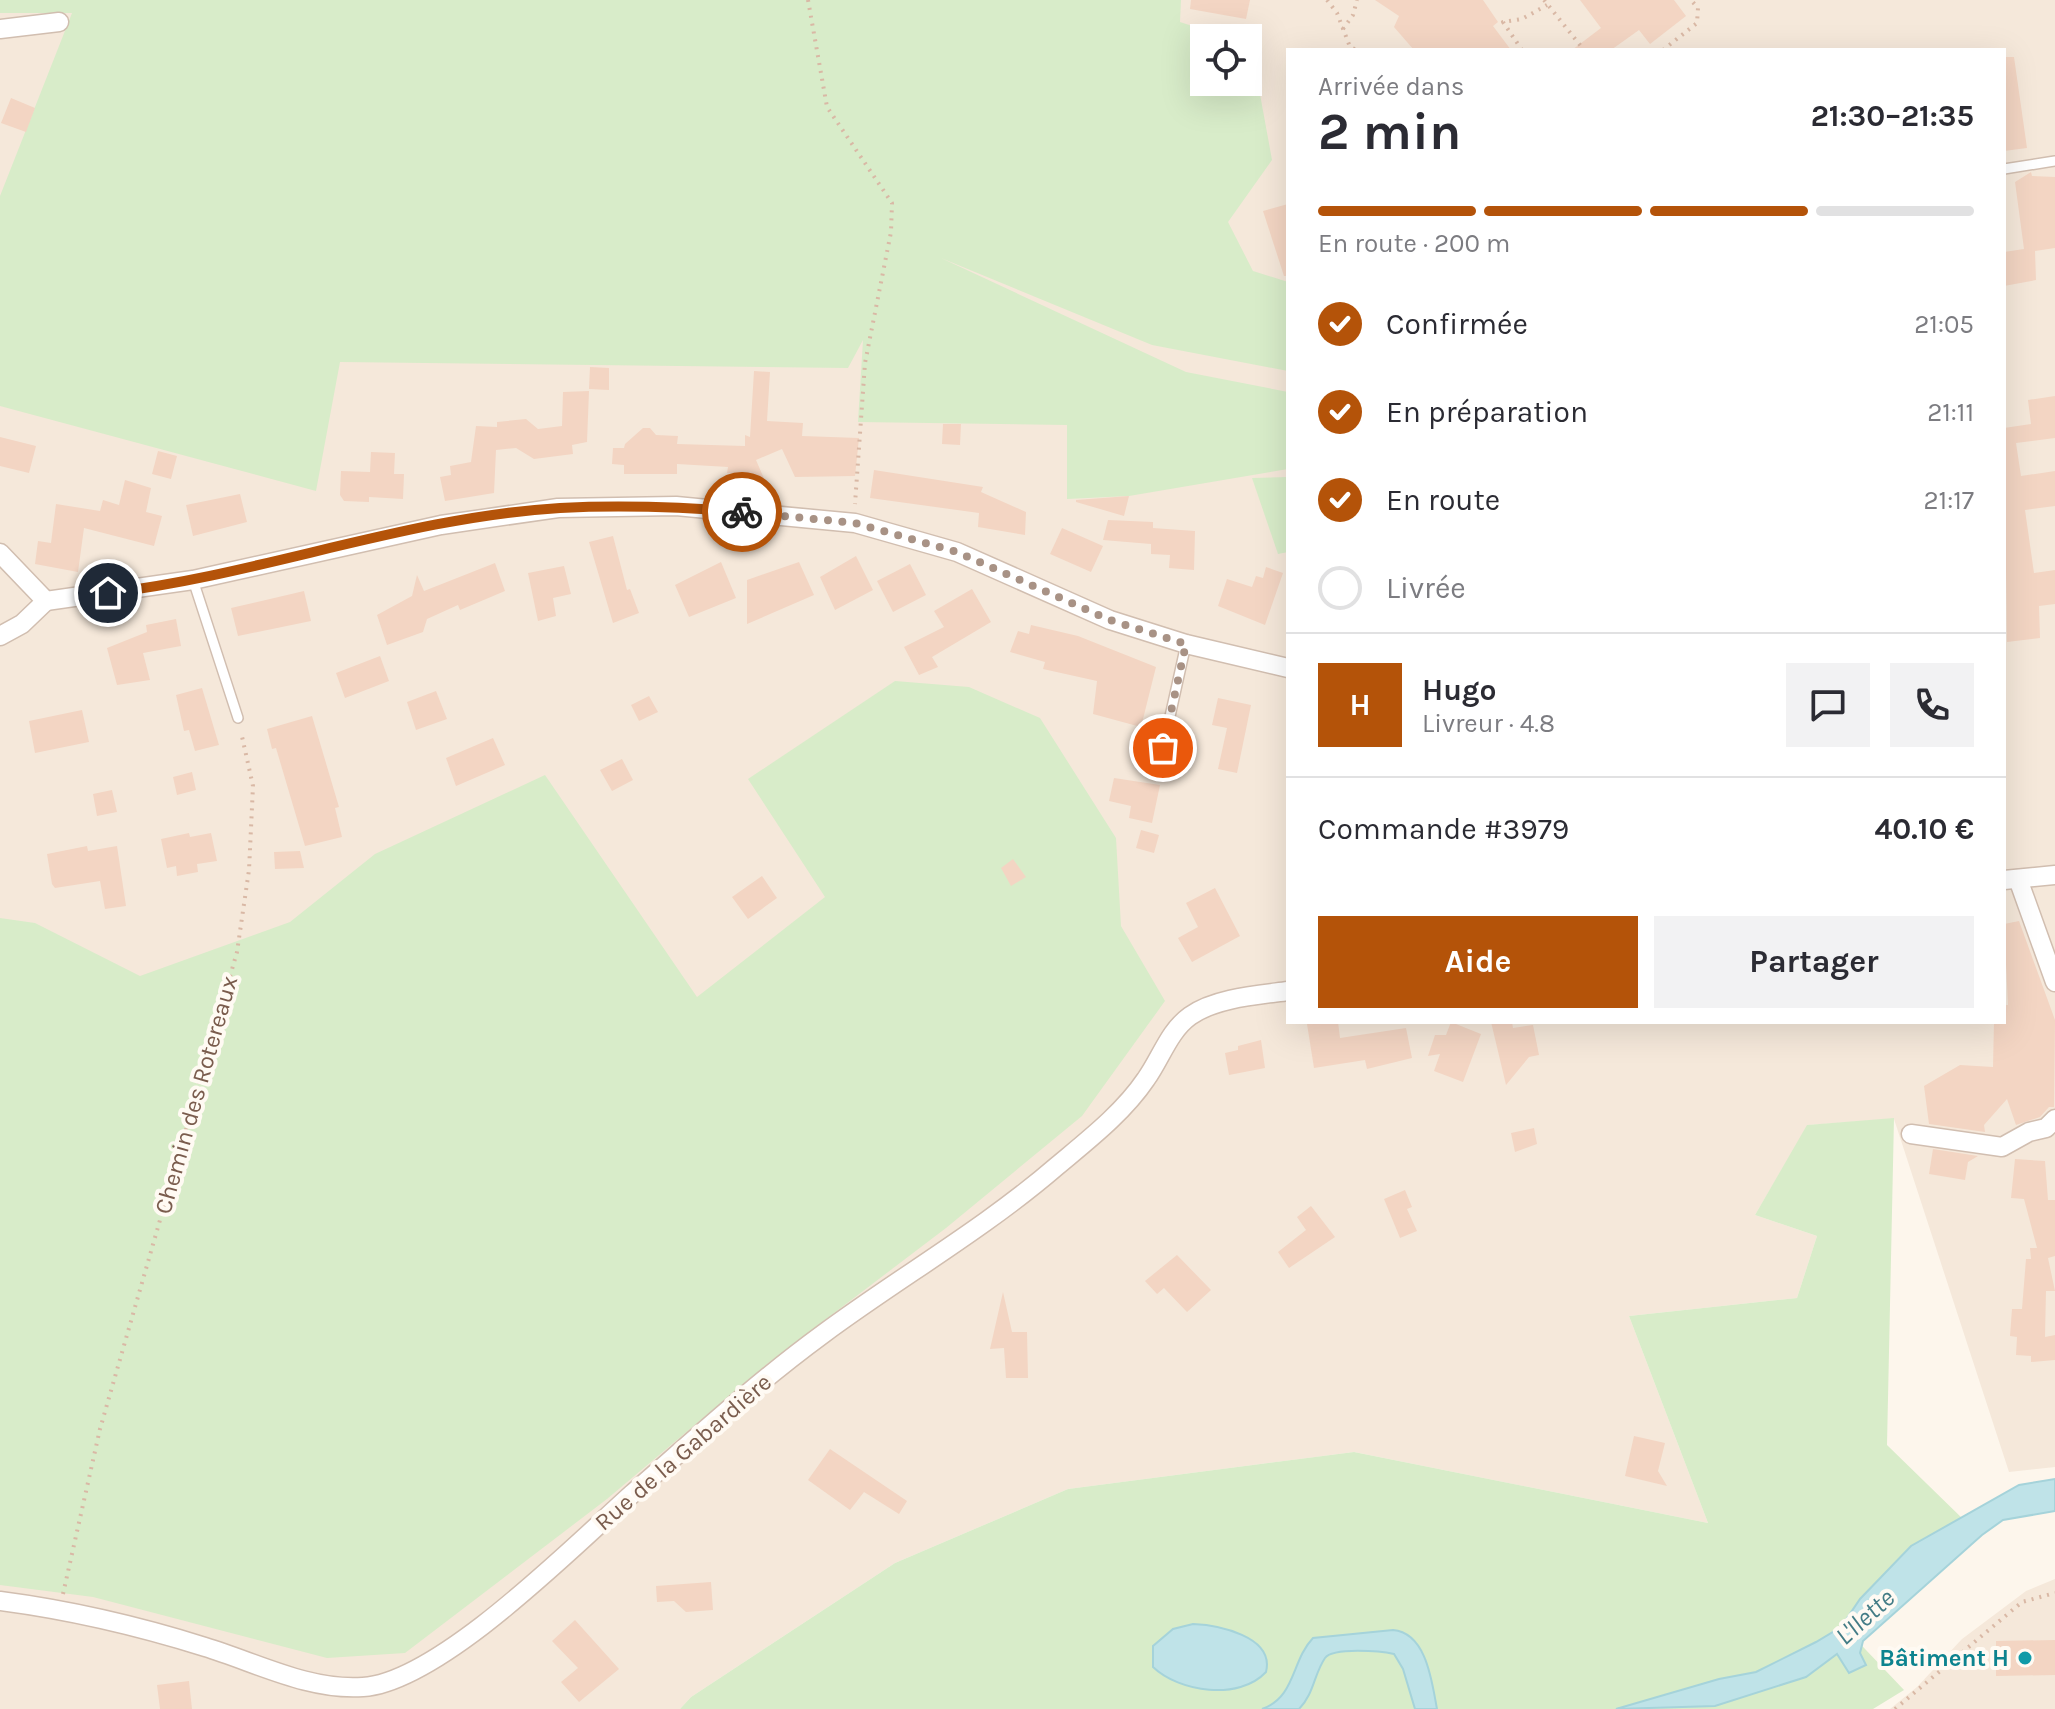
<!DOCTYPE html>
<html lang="fr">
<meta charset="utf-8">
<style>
:root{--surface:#fff;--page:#f2f2f3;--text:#2b2b33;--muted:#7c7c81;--line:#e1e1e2;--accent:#b45309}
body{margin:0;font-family:Karla,sans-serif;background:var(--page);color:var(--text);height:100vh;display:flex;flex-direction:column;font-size:30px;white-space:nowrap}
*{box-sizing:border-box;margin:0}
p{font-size:26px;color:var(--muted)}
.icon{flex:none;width:44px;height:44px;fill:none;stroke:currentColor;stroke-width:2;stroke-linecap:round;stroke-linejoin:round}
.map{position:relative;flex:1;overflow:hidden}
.side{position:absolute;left:1286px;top:48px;width:720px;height:976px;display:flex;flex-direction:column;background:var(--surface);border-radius:0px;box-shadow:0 8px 32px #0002}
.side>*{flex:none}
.controls{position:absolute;left:1190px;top:24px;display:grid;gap:16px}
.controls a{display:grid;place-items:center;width:72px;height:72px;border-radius:0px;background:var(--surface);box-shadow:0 8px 32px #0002;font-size:40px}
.pin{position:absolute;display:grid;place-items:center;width:68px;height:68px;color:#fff;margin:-34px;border:4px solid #fff;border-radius:50%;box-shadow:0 2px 8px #0007}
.courier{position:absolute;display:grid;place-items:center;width:80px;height:80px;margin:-40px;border:6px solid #b45309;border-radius:50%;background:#fff;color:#222;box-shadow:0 2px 10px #0007}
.head em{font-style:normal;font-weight:700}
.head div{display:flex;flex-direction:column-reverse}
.head{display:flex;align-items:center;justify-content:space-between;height:136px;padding:0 32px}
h1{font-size:52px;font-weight:700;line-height:60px}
.bar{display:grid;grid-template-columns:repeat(4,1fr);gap:12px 8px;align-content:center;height:96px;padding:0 32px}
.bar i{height:10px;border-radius:6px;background:var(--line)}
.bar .active{background:var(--accent)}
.bar p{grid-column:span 4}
.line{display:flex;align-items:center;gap:20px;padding:0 32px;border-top:2px solid var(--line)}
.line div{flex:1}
.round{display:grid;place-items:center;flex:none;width:84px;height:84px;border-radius:0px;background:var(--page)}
ol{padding:0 32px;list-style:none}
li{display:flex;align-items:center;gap:24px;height:88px}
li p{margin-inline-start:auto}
li .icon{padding:8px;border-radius:50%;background:var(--accent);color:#fff;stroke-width:4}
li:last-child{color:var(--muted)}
li i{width:44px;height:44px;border:4px solid var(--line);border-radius:50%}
.primary-button{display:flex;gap:16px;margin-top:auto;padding:16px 32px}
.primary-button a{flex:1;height:92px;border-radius:0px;background:var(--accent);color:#fff;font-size:32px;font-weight:700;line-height:92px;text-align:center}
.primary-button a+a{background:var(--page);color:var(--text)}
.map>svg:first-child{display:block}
</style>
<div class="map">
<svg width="2055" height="1709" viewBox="0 0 2055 1709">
<rect width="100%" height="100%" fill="#fdf6ec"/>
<g fill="#f5e8da" fill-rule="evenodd">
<path d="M0 0H2055V1467L2009 1472 1894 1119 1808 1125 1755 1215 1817 1236 1797 1298 1629 1316 1708 1523 1354 1452 1068 1489 895 1563 691 1697 680 1709H0ZM1204 38H1248V82H1204ZM1288 50H2004V1022H1288Z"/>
<polygon points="2055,1579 2055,1709 1890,1709 1917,1687 1962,1639 2026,1591"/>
</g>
<g fill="#d8ecc9">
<polygon points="0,0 1181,0 1180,22 1229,38 1204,38 1204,82 1248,82 1248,44 1251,45 1272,160 1228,222 1253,271 1288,282 1288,371 1152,345 941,258 1186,372 1288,392 1288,469 1129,496 1067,499 1067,425 858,422 863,340 848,368 340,362 316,491 0,406 0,196 72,13 0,13"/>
<polygon points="1288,477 1288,552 1278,554 1252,478"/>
<polygon points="895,681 969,687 1040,718 1116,838 1121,926 1165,1001 1082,1116 946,1228 767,1364 607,1499 405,1653 327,1658 93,1597 0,1585 0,918 35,923 140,976 290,922 375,854 545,775 697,997 825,897 748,779"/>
<polygon points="1894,1118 1887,1445 1965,1521 1847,1630 1904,1690 1873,1709 680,1709 691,1697 895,1563 1068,1489 1354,1452 1708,1523 1629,1316 1797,1298 1817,1236 1755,1215 1807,1125"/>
</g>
<g fill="#bfe3e8" stroke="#a5d3da" stroke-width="2">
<polygon points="2055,1479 2055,1511 2003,1520 1982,1535 1863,1641 1860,1653 1866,1665 1849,1673 1837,1654 1806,1677 1715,1706 1616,1709 1719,1679 1756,1672 1816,1642 1841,1627 1860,1599 1911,1546 2019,1485"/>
<path d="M1193 1624C1217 1625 1275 1636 1266 1672 1239 1701 1179 1692 1153 1667V1646L1173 1629Z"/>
<path d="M1393 1630C1427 1633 1432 1683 1437 1709H1415L1403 1669 1394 1654C1381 1651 1333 1647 1325 1658 1314 1674 1314 1694 1299 1709H1262C1296 1697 1291 1661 1313 1638Z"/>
</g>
<g fill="#f3d5c3">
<polygon points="1191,0 1250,0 1246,19 1190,9"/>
<polygon points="1375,0 1483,0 1498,22 1493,26 1511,50 1414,50 1394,27 1399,16"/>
<polygon points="1580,0 1674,0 1686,16 1650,44 1639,30 1611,50 1572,50 1601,28"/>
<polygon points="2004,57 2014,57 2027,148 2004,151"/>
<polygon points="11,98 35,108 26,132 1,123"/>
<polygon points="2031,172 2032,176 2055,177 2055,248 2035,251 2036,280 2004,286 2004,252 2024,249 2015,182"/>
<polygon points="1288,204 1288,276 1284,276 1263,211"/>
<polygon points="590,367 609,368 609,390 589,389"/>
<polygon points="754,371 770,372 767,421 803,423 802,436 859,438 855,476 795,477 782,449 756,460 766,483 744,482 744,474 727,473 728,467 677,464 677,474 624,474 624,465 612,464 613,448 624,448 625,444 643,428 650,428 656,435 678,436 677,444 745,446 745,435 750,437"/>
<polygon points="589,391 587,442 572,445 573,454 534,459 516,448 496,450 494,493 445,501 440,477 451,475 450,466 471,462 476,426 497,427 497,422 526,419 538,429 562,426 563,392"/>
<polygon points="2055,396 2055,438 2016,443 2021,476 2055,471 2055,506 2025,510 2034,573 2055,570 2055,604 2039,606 2040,638 2007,642 2004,428 2031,424 2028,400"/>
<polygon points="943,424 961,424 960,445 942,444"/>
<polygon points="0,437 36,446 29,473 0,466"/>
<polygon points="158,451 177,456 171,479 152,474"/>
<polygon points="371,452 395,453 394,474 404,474 403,499 369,497 369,502 344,501 340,495 341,471 370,472"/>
<polygon points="874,470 983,487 981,492 1026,512 1025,535 978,527 979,513 870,498"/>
<polygon points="125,480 151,488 146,512 162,516 154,546 84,528 78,572 35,564 38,541 51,543 56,504 100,511 103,500 119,505"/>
<polygon points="240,494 247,522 193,536 186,505"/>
<polygon points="1129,496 1124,516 1076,502 1076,500"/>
<polygon points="1108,520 1153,522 1153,528 1195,531 1194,570 1169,568 1170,555 1151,554 1151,544 1103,540"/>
<polygon points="1062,528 1103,546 1091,572 1050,554"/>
<polygon points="613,536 627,590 630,589 639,613 613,623 589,542"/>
<polygon points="856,556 873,590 835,610 820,577"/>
<polygon points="721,562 736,598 689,617 675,585"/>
<polygon points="799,562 814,595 747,624 747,580"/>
<polygon points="495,563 505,591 460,610 458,605 427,619 423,632 387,645 377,615 412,596 417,575 424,591"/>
<polygon points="910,564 926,595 893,612 877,581"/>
<polygon points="564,566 571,594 553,598 556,616 538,621 528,573"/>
<polygon points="1266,567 1283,573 1265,625 1218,606 1227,579 1252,587 1256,576 1263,578"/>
<polygon points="972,589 991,622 932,657 938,667 919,675 904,647 944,627 934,611"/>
<polygon points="304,591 311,621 238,636 231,608"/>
<polygon points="176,619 181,646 143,653 150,680 117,685 107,648 147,632 146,625"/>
<polygon points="1031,625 1078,636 1156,667 1141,727 1093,714 1097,681 1043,669 1045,662 1010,652 1018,631 1029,634"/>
<polygon points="380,656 389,681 345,698 336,673"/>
<polygon points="202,688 219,745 195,751 189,730 184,731 176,695"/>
<polygon points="436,691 447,719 416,730 407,702"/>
<polygon points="649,696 658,712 639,721 631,705"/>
<polygon points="1218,698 1251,705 1237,773 1218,769 1227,728 1212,725"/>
<polygon points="82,710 89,742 35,753 29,721"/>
<polygon points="312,716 339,807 335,808 342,837 305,846 276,748 272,749 267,729"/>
<polygon points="493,738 505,765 456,786 446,758"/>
<polygon points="622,759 633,780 612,791 600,770"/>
<polygon points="192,772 196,790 177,795 173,777"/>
<polygon points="1114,778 1160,785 1152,823 1129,818 1131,806 1109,801"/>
<polygon points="112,790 117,812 97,816 93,794"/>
<polygon points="1141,830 1159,835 1154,853 1136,848"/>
<polygon points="189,833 190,837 211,833 217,861 197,864 198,872 177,876 176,866 167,868 161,839"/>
<polygon points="87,846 88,851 117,846 126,906 105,909 100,881 55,888 52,884 47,854"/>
<polygon points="300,851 304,868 275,869 274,852"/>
<polygon points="1013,859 1026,877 1011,886 1001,868"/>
<polygon points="762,876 777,898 748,919 732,897"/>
<polygon points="1215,888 1240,936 1192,962 1178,938 1198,927 1186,903"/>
<polygon points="2019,921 2055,1020 2054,1107 2049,1107 2040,1117 2016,1125 2007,1099 1984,1125 1985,1132 1929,1124 1924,1086 1960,1065 1993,1067 1994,1022 2004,1022 2004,1005 2008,1005 2004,924"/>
<polygon points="1338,1022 1340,1038 1406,1028 1412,1058 1367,1069 1365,1060 1314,1068 1307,1024"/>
<polygon points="1451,1022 1481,1034 1463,1082 1434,1071 1440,1054 1428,1056 1435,1035 1446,1035"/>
<polygon points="1491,1022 1512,1022 1513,1028 1533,1025 1539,1055 1529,1057 1506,1085"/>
<polygon points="1261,1040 1265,1068 1229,1075 1225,1053 1238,1050 1238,1046"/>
<polygon points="1534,1128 1537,1144 1515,1152 1511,1133"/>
<polygon points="1933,1149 1978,1156 1968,1162 1965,1180 1929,1174"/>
<polygon points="2015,1159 2045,1161 2048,1200 2055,1200 2055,1256 2048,1258 2055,1291 2046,1291 2045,1337 2055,1335 2055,1360 2031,1362 2031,1356 2016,1355 2017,1337 2010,1336 2012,1309 2022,1309 2026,1259 2031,1259 2030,1248 2037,1248 2024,1199 2011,1198"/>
<polygon points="1405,1190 1412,1207 1407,1209 1417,1231 1400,1238 1384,1199"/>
<polygon points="1311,1206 1335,1237 1289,1268 1278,1252 1306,1230 1297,1217"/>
<polygon points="1177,1255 1211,1290 1187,1312 1164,1288 1157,1294 1145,1281"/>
<polygon points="1003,1292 1012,1332 1027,1332 1028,1378 1006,1378 1004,1348 990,1349"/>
<polygon points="1634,1436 1665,1443 1658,1471 1667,1486 1625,1476"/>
<polygon points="830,1449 907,1501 899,1514 864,1492 850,1510 808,1480"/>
<polygon points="711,1582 713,1610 686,1612 674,1601 657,1602 656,1586"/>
<polygon points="575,1620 619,1669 579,1702 561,1682 578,1668 552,1641"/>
<polygon points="2055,1640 2055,1675 1996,1676 1996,1641"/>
<polygon points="189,1681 192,1709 160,1709 157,1685"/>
</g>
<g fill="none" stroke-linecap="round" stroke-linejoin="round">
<g stroke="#d1beb0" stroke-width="12">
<g id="lane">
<polyline points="2004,169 2055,161"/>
<polyline points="193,580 238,718"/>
<polyline points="1163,748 1186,644"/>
</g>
</g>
<g stroke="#d1beb0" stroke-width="21">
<g id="street">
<polyline points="0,29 59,22"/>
<polyline points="0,553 46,601 193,580 441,525 558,508 676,506 855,523 957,552 1110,620 1186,644 1288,668"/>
<polyline points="0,636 22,624 46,601"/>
<polyline points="2018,879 2055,982"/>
<polyline points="2004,880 2055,875"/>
<polyline points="1911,1134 2002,1147 2029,1132 2046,1128 2055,1119"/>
<path d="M0 1601C69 1610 138 1626 205 1647 255 1662 309 1691 363 1687 439 1682 573 1547 632 1494 694 1440 756 1383 823 1334 900 1277 984 1229 1057 1166 1088 1140 1123 1113 1146 1079 1161 1058 1169 1031 1190 1016 1215 998 1258 995 1288 991"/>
</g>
</g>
<g stroke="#d9b8a5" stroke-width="4" stroke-dasharray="2 6" stroke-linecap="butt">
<polyline points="808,0 827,107 892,203 891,232 865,363 855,504"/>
<polyline points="1327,0 1337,13 1350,47 1357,50"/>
<polyline points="1544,0 1584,50"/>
<polyline points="1343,29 1353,15 1357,0"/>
<polyline points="1522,50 1503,22 1522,19 1547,5"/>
<polyline points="1663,50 1697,23 1698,8 1691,0"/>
<polyline points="63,1594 100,1429 237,952 249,870 253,786 241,732"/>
<polyline points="1895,1709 2022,1602 2055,1593"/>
</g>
<use href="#lane" stroke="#fff" stroke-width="9"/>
<use href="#street" stroke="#fff" stroke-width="18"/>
</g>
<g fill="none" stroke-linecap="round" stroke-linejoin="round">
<polyline stroke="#a89285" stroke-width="8" stroke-dasharray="0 14.4" points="742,512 855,523 957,552 1110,620 1186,644 1163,748"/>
<path stroke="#b45309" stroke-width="10" d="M108 593C260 575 407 517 560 508 621 505 682 507 742 512"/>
</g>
<circle fill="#0f9aa8" stroke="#fffaf3" stroke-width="3" cx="2025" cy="1658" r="8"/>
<g text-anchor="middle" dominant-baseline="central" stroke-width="8" stroke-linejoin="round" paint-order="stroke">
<g font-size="24" fill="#7a5c4d" stroke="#fffaf3">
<text transform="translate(196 1095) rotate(-74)">Chemin des Rotereaux</text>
<text transform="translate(683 1452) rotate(-41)">Rue de la Gabardière</text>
</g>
<g font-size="24" font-weight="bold" fill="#0d838f" stroke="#fffaf3" text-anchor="end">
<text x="2009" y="1658">Bâtiment H</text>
</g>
<g font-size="26" font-style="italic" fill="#437c86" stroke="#fffaf3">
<text transform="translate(1865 1617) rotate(-42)">L'Ilette</text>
</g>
</g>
</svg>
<div class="controls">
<a><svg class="icon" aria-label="locate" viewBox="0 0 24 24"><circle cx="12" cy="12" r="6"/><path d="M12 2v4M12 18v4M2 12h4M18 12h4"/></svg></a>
</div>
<div class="pin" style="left:1163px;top:748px;background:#ea580c"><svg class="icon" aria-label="bag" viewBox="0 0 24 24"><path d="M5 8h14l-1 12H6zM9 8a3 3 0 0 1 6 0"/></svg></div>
<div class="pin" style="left:108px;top:593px;background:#1f2937"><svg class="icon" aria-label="home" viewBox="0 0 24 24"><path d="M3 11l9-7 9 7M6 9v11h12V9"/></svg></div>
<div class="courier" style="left:742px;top:512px"><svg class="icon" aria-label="bike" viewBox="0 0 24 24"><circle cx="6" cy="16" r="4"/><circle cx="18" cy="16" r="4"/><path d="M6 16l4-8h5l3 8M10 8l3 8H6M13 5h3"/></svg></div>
<section class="side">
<div class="head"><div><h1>2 min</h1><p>Arrivée dans</p></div><em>21:30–21:35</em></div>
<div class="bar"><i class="active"></i><i class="active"></i><i class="active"></i><i></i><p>En route · 200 m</p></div>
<ol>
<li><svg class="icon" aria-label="check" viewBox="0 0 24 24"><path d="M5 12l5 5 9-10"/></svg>Confirmée<p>21:05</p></li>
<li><svg class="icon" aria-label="check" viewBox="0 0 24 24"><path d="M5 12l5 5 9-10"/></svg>En préparation<p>21:11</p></li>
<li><svg class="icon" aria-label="check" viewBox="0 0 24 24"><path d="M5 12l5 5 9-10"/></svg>En route<p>21:17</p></li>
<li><i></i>Livrée</li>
</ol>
<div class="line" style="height:144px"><b class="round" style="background:var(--accent);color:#fff">H</b><div><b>Hugo</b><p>Livreur · 4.8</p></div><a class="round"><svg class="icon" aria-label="chat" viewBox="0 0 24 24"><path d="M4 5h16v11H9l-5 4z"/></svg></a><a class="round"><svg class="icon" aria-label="phone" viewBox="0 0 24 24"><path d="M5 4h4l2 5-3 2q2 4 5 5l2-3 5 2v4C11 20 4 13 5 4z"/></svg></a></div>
<div class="line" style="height:104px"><div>Commande #3979</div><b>40.10 €</b></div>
<div class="primary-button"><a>Aide</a><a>Partager</a></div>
</section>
</div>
